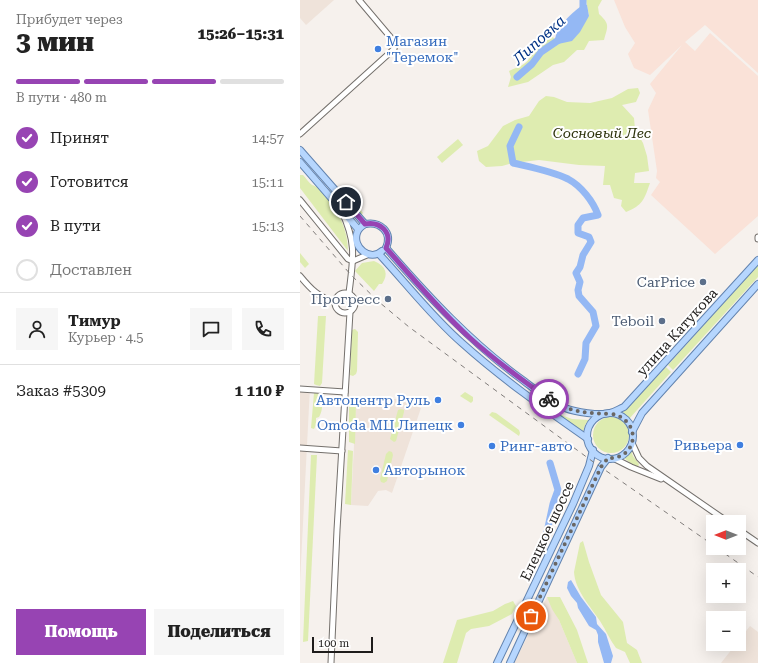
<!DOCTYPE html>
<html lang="ru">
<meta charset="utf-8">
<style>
:root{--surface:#fff;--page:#f6f6f6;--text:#222;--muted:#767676;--line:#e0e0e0;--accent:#9744b3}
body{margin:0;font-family:"Roboto Serif",serif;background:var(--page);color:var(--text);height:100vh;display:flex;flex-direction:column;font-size:15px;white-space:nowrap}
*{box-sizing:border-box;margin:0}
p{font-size:13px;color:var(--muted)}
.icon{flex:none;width:22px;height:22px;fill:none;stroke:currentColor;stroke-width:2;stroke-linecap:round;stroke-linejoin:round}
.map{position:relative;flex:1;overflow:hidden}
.details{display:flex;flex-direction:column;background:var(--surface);width:300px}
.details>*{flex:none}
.needle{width:26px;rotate:270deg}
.tools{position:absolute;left:406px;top:515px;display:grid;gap:8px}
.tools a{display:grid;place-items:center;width:40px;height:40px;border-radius:0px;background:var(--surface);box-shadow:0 4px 16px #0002;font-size:20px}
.scale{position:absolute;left:12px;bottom:10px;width:61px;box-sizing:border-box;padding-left:4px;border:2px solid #1e1c1b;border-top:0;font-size:11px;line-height:14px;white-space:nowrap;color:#1e1c1b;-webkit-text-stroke:3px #fff;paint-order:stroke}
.pin{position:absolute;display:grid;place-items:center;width:34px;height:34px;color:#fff;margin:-17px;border:2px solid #fff;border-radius:50%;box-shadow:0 1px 4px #0007}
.courier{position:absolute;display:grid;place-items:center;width:40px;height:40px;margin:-20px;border:3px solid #9744b3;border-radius:50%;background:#fff;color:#222;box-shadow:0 1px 5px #0007}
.head em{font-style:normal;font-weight:800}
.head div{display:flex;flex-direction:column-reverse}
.head{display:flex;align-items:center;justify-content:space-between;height:68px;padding:0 16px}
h1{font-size:26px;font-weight:800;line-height:30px}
.bar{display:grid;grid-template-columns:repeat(4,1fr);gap:6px 4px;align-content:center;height:48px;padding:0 16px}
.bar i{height:5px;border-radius:3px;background:var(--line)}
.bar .on{background:var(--accent)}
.bar p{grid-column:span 4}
.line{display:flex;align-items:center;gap:10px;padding:0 16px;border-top:1px solid var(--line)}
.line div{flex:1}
.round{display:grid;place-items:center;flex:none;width:42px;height:42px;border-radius:0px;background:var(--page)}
ol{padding:0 16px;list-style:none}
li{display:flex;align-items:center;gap:12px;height:44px}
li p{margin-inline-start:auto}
li .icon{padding:4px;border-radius:50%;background:var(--accent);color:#fff;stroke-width:4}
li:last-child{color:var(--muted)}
li i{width:22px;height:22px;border:2px solid var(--line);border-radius:50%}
.action{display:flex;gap:8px;margin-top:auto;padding:8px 16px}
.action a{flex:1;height:46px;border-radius:0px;background:var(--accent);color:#fff;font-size:16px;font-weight:800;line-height:46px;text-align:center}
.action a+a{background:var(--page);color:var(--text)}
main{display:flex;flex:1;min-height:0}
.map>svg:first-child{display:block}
</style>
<main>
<section class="details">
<div class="head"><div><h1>3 мин</h1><p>Прибудет через</p></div><em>15:26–15:31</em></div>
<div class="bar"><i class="on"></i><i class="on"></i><i class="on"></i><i></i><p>В пути · 480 m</p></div>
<ol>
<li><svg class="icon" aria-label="check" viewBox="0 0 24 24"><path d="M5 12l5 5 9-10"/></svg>Принят<p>14:57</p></li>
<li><svg class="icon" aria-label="check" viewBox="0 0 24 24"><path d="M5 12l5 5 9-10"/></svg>Готовится<p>15:11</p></li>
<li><svg class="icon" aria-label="check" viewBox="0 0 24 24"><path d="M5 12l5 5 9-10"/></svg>В пути<p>15:13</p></li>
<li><i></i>Доставлен</li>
</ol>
<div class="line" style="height:72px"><a class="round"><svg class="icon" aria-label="person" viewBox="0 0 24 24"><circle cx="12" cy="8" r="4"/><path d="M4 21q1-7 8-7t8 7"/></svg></a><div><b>Тимур</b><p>Курьер · 4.5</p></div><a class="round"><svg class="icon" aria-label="chat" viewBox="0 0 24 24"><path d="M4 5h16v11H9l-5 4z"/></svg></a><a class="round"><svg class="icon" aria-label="phone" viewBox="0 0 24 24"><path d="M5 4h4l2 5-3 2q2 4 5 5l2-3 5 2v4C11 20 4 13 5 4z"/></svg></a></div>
<div class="line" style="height:52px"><div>Заказ #5309</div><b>1 110 ₽</b></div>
<div class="action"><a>Помощь</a><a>Поделиться</a></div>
</section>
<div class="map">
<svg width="458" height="663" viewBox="0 0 458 663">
<rect width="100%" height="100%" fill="#f6f1ed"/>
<g fill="#efe3da">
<polygon points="0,0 34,0 6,25 0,18"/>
<polygon points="0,386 10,387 0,582"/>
<polygon points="92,399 96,399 121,408 92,493 86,490 78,491 68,506 51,505 56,405 89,405"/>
<polygon points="247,597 259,620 277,663 214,663"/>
<polygon points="450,626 458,632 458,663 421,663 436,644 439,644 439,640"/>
</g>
<polygon fill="#fae2d8" points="314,0 458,0 458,73 405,25 385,42 395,51 410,33 458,76 458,216 415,254 351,195 360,182 356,178 357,171 348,110 356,93 350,84 382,45 350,75 334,68 328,54 335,43 325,27"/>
<g fill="#deecb0">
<path d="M286 0H302L298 7 299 14C310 24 308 26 304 40L289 41 284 50H277L264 62 253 65 228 82 208 87 211 77 209 71C221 65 229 65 232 51L245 42 252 36 259 44 289 16Z"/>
<path d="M338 88 340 93 336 102 322 105 334 118 335 129 343 143 347 156 349 171 335 173 334 183H350C344 200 343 205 326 212L321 206 322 200 314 198 310 185H303L305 166 279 165 239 160 213 163 202 166 186 167 179 161 177 151 188 146 203 126 215 120 229 116 239 101 246 96 254 97 267 102 290 103 312 98 328 89Z"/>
<polygon points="158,139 163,145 142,163 137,157"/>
<path d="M0 175H3C6 178 9 183 12 185 15 186 17 187 20 189 36 205 48 228 48 251L0 188Z"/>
<polygon points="42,190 46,192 63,213 62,214 59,214 40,192"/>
<polygon points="0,253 9,264 5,268 0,262"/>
<path d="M74 261C86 266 89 274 82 284H79L74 291 55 271 62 263Z"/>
<polygon points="458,265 458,277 373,370 368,365"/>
<polygon points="18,316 26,316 22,383 20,386 16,385 14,384"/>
<polygon points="55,329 58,332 57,371 56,374 53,376 50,375 52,330"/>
<polygon points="366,367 371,372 329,419 323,413 324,411"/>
<polygon points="165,392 173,397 173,401 171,403 160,396"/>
<path d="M14 393 21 394C23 400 23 411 19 417L16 418V425L14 429 11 428Z"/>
<polygon points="56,405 55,444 49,442 49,406"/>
<polygon points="101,409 104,410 104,412 96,441 94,442 90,439 98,410"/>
<polygon points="192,412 196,413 219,430 220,433 219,436 189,415"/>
<polygon points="256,413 272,419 289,420 285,425 283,432"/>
<circle cx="311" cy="435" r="18"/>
<polygon points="48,450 53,451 51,505 45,504"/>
<polygon points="331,450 333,456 339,464 338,467 334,466 323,457"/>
<polygon points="89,451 92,452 93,455 87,481 84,483 81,482 80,479 86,454"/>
<polygon points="11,455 17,455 8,641 3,642"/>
<path d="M283 541 289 562 301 595 323 622 327 643 337 650 342 663H330L325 652 316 648C310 640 306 630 300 621 290 606 275 590 274 572L280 543Z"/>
<polygon points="247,597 260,597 277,630 288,663 277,663 259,620 252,609"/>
<polygon points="213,601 216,606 212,614 189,626 171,629 166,633 157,663 143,663 157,620 193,611 205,604"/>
</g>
<g fill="#94b8f4">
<path d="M284 4 287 5 289 16 280 32 272 41 258 44 255 40C256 26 273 12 284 4Z"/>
<polygon points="271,580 281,597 296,617 297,624 306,634 313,656 311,663 304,663 298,642 298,635 296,630 289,626 278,608 277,603 271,596 267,588 268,582"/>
</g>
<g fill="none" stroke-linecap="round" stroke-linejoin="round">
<g stroke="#94b8f4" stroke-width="7">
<polyline points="283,13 283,0"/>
<polyline points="217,77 232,64 241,52 263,37"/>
<path d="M219 127 210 146 213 163C230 167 252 171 268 179 281 186 293 201 298 215L283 218 278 225V233L289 237 291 242 283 255 280 267 276 273 280 282 278 290 279 296 293 312 296 326 286 343 285 359 278 374"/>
<polyline points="244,546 253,504 258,490 250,463"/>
</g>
<g stroke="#74706c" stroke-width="7">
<g id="minor">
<polyline points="0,134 94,49 95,44 92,39 59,0"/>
<polyline points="0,200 48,259 53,261"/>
<path d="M42 212C57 244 53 259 49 293"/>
<polyline points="458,237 458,239"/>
<polyline points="53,261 67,255"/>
<path d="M0 276C10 288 19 298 35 302"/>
<circle cx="45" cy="303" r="10"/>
<polyline points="0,389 45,392"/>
<polyline points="332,443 339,458 347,466 428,522"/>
<polyline points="0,448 42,451"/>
<polyline points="315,459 331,467 361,479"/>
<polyline points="439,530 458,543"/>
<polyline points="31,663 37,530 50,312"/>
</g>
</g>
<g stroke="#6283af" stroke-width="8">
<g id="major">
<polyline points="0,150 65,224"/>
<polyline points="0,162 58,229"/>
<path d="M65 224C62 226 58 229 57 233 52 247 70 262 82 251"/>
<path d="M65 224C80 221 93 232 86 248"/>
<path d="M86 248C128 296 171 343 224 381 237 391 250 402 265 408 275 412 300 416 310 413 315 412 319 409 324 407L458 260"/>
<path d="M79 254C106 283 132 317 162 343 201 378 245 409 288 439"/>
<circle cx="310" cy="436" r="23"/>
<polyline points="332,432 342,413 458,284"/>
<polyline points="197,663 273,504 289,466 293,450"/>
<polyline points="210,663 301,467 308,458"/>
</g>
</g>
<use href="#minor" stroke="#fff" stroke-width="5"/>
<use href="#major" stroke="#b6d6fe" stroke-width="6"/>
<g stroke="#817d7b" stroke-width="1" stroke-dasharray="5 5" stroke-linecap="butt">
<polyline points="0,216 51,275 79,302 109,327 292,461 413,545"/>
<polyline points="417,548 458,577"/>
</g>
</g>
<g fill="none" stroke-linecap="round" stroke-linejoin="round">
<path stroke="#6a6764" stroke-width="4" stroke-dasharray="0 7.2" d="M231 616 301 467 308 458C337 460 343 422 313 414 288 413 271 413 249 399"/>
<path stroke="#9744b3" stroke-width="5" d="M46 202 65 224C80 221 93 232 86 248 113 278 139 310 169 337 194 360 222 380 249 399"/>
</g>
<g fill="#3f7fe0" stroke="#fff" stroke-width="1.5">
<circle cx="78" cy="49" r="4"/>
<circle cx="138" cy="400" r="4"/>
<circle cx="161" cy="425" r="4"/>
<circle cx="440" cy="445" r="4"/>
<circle cx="192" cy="446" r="4"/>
<circle cx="76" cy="470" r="4"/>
</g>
<g fill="#5c6f8a" stroke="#fff" stroke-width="1.5">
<circle cx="403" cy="282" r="4"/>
<circle cx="88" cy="299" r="4"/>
<circle cx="362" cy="321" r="4"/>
</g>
<g text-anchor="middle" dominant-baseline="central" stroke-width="4" stroke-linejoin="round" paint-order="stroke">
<g font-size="14" fill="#366cbe" stroke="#fff" text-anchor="start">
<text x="86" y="41">Магазин<tspan x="86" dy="16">"Теремок"</tspan></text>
<text x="130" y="400" text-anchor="end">Автоцентр Руль</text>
<text x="153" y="425" text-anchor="end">Omoda МЦ Липецк</text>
<text x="432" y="445" text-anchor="end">Ривьера</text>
<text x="200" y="446">Ринг-авто</text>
<text x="84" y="470">Авторынок</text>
</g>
<g font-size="14" font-style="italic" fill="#2c320b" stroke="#fff">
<text x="302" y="133">Сосновый Лес</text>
</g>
<g font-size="14" fill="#4e5e75" stroke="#fff" text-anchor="end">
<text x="395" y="282">CarPrice</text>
<text x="80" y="299">Прогресс</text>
<text x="354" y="321">Teboil</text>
</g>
<g font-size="14" fill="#1e1c1b" stroke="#fff">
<text transform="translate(377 332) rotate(-48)">улица Катукова</text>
<text transform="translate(247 531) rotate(-65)">Елецкое шоссе</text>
</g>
<g font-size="15" font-style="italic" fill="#003285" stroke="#fff">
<text transform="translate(239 40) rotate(-42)">Липовка</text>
</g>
</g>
</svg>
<div class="tools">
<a><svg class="needle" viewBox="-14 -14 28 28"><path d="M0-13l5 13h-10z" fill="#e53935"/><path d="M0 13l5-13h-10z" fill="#767676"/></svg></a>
<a>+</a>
<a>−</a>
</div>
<div class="scale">100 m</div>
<div class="pin" style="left:231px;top:616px;background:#ea580c"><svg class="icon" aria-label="bag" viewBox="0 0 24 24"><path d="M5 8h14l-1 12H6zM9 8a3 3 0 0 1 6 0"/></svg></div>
<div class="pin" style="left:46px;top:202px;background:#1f2937"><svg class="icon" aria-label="home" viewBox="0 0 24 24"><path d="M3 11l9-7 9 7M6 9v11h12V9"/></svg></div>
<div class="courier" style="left:249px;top:399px"><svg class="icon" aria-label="bike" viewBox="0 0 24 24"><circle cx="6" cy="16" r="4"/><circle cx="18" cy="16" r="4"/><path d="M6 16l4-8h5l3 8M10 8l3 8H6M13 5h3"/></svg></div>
</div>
</main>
